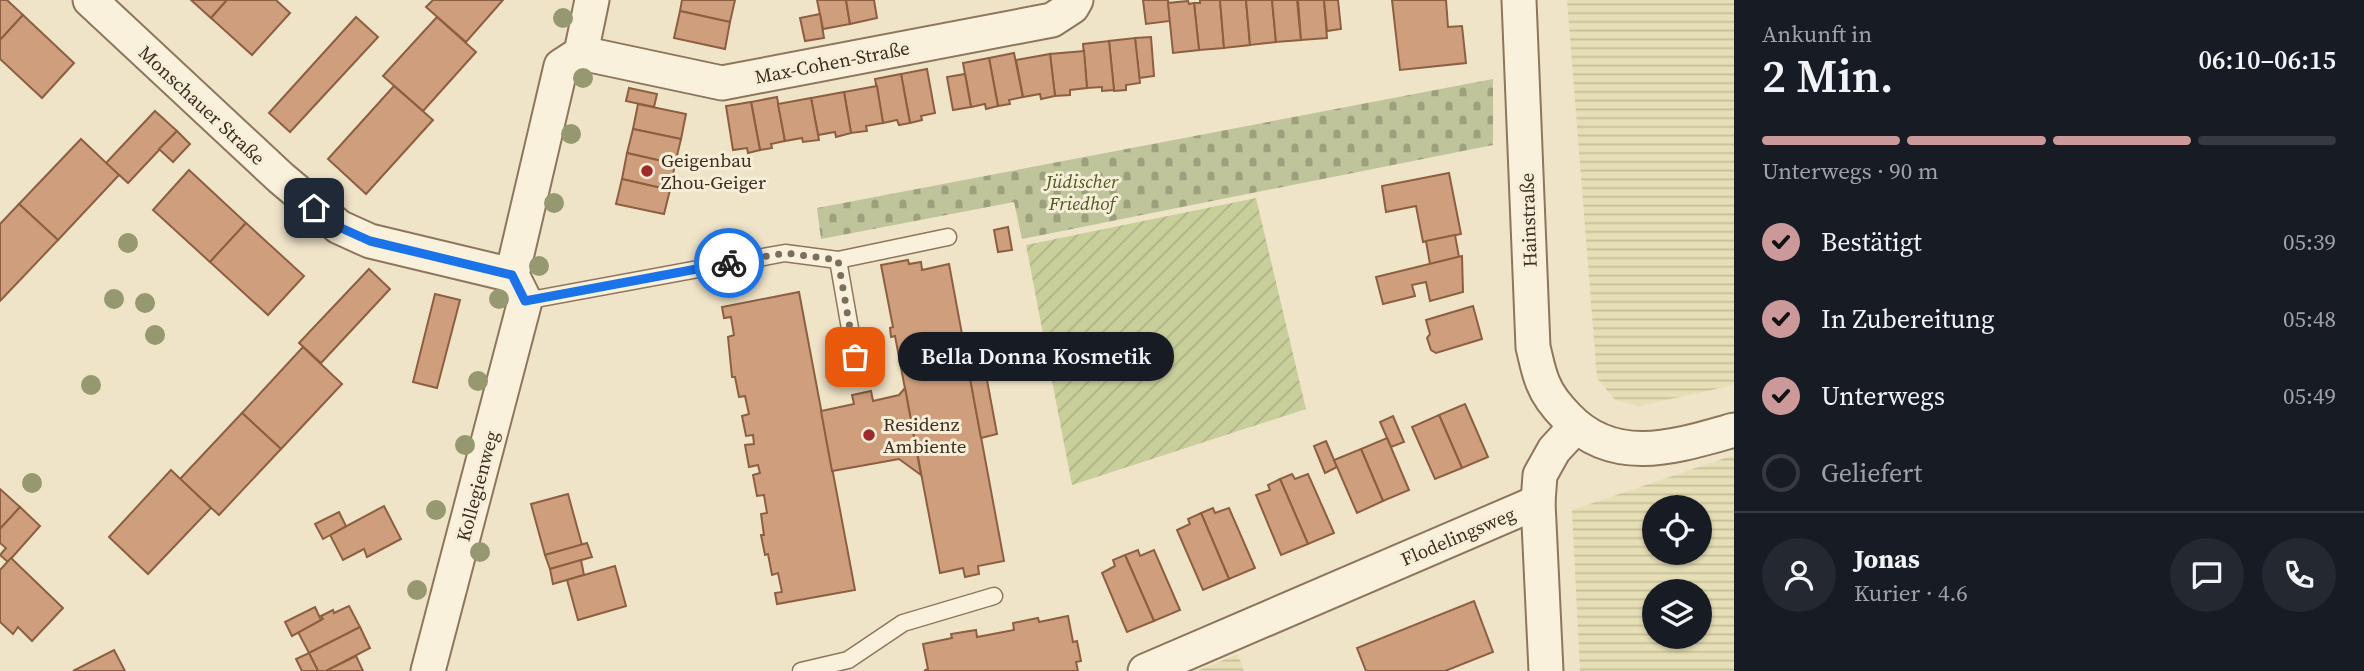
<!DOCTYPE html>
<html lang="de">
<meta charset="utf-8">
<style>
:root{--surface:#171b24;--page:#242831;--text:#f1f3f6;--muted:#9ea1a6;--line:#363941;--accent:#cc999b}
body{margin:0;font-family:"Source Serif 4",serif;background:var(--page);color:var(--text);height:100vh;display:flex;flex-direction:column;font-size:26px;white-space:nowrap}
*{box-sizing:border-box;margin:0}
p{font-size:23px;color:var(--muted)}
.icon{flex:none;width:38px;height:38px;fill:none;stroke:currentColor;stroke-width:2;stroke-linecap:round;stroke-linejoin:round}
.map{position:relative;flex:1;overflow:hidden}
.drawer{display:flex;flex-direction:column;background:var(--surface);width:630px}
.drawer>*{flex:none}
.buttons{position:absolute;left:1642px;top:495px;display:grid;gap:14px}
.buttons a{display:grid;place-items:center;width:70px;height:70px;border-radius:50%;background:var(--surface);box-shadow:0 2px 5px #0004;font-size:35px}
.pin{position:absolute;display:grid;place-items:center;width:60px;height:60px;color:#fff;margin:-30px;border-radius:14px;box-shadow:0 4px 10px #0006}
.courier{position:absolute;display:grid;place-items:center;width:70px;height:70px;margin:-35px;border:5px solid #1a73e8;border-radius:50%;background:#fff;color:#222;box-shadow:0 2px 9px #0007}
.bubble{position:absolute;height:49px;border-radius:24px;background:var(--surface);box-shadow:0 2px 5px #0004;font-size:23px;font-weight:600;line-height:49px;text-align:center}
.headline em{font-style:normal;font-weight:600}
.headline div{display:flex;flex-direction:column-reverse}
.headline{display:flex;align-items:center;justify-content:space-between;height:119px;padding:0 28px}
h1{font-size:46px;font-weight:600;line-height:52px}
.bar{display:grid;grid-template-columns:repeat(4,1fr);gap:10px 7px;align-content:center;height:84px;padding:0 28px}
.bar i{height:9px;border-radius:5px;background:var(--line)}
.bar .selected{background:var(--accent)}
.bar p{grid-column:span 4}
.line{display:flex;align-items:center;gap:18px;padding:0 28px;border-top:2px solid var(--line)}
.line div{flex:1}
.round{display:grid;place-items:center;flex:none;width:74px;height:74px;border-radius:37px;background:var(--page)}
ol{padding:0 28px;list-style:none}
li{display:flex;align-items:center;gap:21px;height:77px}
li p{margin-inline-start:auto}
li .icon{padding:7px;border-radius:50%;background:var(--accent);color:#111;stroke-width:4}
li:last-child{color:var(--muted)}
li i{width:38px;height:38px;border:4px solid var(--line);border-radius:50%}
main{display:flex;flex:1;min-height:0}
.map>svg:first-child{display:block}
</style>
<main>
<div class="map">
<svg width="1734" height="671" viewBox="0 0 1734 671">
<defs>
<pattern id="farmland-rules" width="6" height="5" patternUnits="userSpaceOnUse" patternTransform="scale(1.75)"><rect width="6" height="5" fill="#e6deb5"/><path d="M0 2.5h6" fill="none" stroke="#c6bf9b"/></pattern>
<pattern id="cemetery-stones" width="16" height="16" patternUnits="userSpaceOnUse" patternTransform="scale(1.75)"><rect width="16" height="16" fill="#bfc49a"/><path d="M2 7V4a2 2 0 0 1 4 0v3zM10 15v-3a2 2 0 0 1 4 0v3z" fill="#9ca07d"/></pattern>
<pattern id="garden-furrows" width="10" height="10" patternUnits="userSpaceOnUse" patternTransform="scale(1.75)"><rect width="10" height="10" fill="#c9cf9b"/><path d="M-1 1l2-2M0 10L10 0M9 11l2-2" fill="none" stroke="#aeb285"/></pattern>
</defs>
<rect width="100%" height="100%" fill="#f0e4c8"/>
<g fill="url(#farmland-rules)" fill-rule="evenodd">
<polygon points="1567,0 1734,0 1734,385 1639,406 1615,400 1597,378"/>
<path d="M1734 455V671H1580L1572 510ZM1654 508H1699V553H1654ZM1654 592H1699V637H1654Z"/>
<polygon points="1238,654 1244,671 1197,671"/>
</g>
<polygon fill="url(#cemetery-stones)" points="1493,79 1493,145 1022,239 1014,202 821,239 817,208"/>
<polygon fill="url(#garden-furrows)" points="1256,198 1306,409 1072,485 1026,245"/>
<g fill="#cf9f7d" stroke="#8d5f41" stroke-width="2">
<polygon points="0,0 7,0 23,15 0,40"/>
<polygon points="191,0 227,0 211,18"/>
<polygon points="227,0 276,0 290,13 252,55 211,18"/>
<polygon points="433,0 503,0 466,42 426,7"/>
<polygon points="682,0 735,0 730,22 680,11"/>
<polygon points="817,0 846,0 850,24 823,29"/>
<polygon points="846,0 874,0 877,18 850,24"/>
<polygon points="1143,0 1168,0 1170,21 1146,24"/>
<polygon points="1200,0 1220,0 1224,48 1199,50 1194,3 1200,3"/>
<polygon points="1220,0 1246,0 1250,45 1224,48"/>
<polygon points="1246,0 1272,0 1276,42 1250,45"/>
<polygon points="1272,0 1297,0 1301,40 1276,42"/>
<polygon points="1298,0 1324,0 1327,38 1301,40"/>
<polygon points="1324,0 1338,0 1341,29 1327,31"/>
<polygon points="1392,0 1446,0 1448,27 1462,26 1466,63 1400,70"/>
<polygon points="1188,1 1189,4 1194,3 1199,50 1173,53 1168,3"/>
<polygon points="680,11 730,22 725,49 674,38"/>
<polygon points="820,14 824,38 805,41 800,18"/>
<polygon points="23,15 74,63 42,98 0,59 0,40"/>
<polygon points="356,17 378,37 290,132 269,113"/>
<polygon points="437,17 476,52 423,111 383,76"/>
<polygon points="1151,37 1154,76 1139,78 1135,38"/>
<polygon points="1135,38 1140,83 1126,85 1126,90 1114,91 1109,41"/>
<polygon points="1109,41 1114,90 1102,91 1102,87 1087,88 1083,44"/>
<polygon points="1084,51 1087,88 1070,90 1070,95 1055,96 1050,54"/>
<polygon points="1014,53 1023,97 1009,100 1010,104 998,106 989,58"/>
<polygon points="1050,54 1055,96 1041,99 1040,94 1023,97 1016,60"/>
<polygon points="989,58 998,106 986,109 985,104 971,107 963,63"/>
<polygon points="927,69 935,113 921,116 922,120 910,123 901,74"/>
<polygon points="901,74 910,123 899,125 897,120 883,123 875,79"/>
<polygon points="965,74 971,107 953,110 947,77"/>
<polygon points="394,86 433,120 366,194 328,159"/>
<polygon points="877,86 883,123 866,126 867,131 851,133 844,92"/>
<polygon points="629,88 657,94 654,107 626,101"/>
<polygon points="844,92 851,133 836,137 835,132 818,135 811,98"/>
<polygon points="777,97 785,141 771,144 772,148 760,150 751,102"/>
<polygon points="811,98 819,140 803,142 802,138 785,141 778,104"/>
<polygon points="751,102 760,150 748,153 747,148 733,150 726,106"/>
<polygon points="638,104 686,114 681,139 633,129"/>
<polygon points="155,111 177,131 128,183 106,163"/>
<polygon points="633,129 681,139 675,164 627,153"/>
<polygon points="177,131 190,144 173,162 159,149"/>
<polygon points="81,139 119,175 58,240 19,204"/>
<polygon points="627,153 675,164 670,190 622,179"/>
<polygon points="189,170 246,223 210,262 153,210"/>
<polygon points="1449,173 1461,234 1423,242 1416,206 1386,212 1382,186"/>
<polygon points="622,179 670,190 664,214 616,204"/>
<polygon points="19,204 58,240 0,301 0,224"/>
<polygon points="246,223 304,276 268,315 210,262"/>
<polygon points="1008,227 1012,250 998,252 994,230"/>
<polygon points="1455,235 1459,257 1430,264 1426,241"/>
<polygon points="1462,256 1463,292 1430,301 1426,282 1412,285 1415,296 1383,304 1376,277"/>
<polygon points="908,260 909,264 921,262 922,270 949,264 1004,561 978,566 979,574 965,577 963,568 940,573 895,336 891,337 890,328 893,327 881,265"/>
<polygon points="369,269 390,289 321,363 299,343"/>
<polygon points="799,292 855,590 777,604 775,593 782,592 778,573 772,575 768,554 765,555 761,535 764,535 761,514 767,513 764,495 757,496 753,475 760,473 758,465 749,467 745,445 754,444 753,435 746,436 742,416 749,414 745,396 739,397 735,377 732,377 728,337 734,335 731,317 724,318 722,307"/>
<polygon points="435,294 460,300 437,388 413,382"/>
<polygon points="1473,306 1482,339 1436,353 1431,350 1427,338 1430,334 1426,320"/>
<polygon points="979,337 997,434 981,438 963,340"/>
<polygon points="303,347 342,384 281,449 242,413"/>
<polygon points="905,388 921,475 899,459 832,471 821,411 854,404 852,395 871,391 873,401 899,395"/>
<polygon points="1465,404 1488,457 1462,468 1439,415"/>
<polygon points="242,413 281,449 219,515 180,479"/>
<polygon points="1439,415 1462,468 1435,479 1412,427"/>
<polygon points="1393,416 1404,442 1391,447 1380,422"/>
<polygon points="1387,438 1409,490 1383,501 1361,449"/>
<polygon points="1326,441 1337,467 1325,473 1314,446"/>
<polygon points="1361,449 1383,501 1357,513 1334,460"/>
<polygon points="171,470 211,508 148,574 109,537"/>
<polygon points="1292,474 1295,479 1308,474 1334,533 1308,544 1280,479"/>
<polygon points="1280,479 1308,544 1281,555 1256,495 1270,490 1268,485"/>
<polygon points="0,489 20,507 0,529"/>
<polygon points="568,494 582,545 545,555 531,504"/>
<polygon points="384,506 401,539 367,557 364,549 343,560 330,535"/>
<polygon points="20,507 40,526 8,562 0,555 6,548 0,543 0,529"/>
<polygon points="1213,508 1215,513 1229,508 1255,568 1229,579 1201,513"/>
<polygon points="339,512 346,526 323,539 315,524"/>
<polygon points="1201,513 1229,579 1203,590 1177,530 1190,524 1188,519"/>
<polygon points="587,543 592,557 550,569 545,555"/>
<polygon points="1138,550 1140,556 1154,550 1180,610 1154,621 1125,555"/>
<polygon points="1125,555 1154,621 1127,632 1102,573 1115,566 1113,560"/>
<polygon points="11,558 63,608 32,641 18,627 13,634 0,622 0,570"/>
<polygon points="581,560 584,575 553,584 550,569"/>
<polygon points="615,566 626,606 578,620 567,580"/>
<polygon points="1474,601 1493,652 1445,671 1366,671 1357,648"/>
<polygon points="349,606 360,627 309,653 298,632 323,619 321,616 333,610 334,613"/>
<polygon points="315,607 321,620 292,636 285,622"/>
<polygon points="1068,616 1073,642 1077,641 1081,661 1076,662 1078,671 924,671 928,669 923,644 952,638 951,634 976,630 977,637 1014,630 1013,623 1038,618 1039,622"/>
<polygon points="360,627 370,648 326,671 318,671 309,653"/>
<polygon points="114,650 125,671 73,671"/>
<polygon points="309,653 318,671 302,671 296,659"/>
<polygon points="356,656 363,671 326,671"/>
</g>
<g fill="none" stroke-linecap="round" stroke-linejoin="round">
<g stroke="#8d765c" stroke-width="19">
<g id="service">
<polyline points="838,260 855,357"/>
<polyline points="525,301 785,253 838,260 948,237"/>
<polyline points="801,671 848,660 903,623 994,596"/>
</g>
</g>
<g stroke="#8d765c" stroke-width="37">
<g id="minor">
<polyline points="90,0 281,178 339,227 370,241 512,275"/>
<path d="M1519 0 1533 347C1536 359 1538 371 1543 383 1548 396 1558 408 1568 418 1615 467 1677 446 1734 430"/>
<polyline points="581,53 722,83 1052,20 1072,7 1076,0"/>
<polyline points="428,671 525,301 512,275 561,66 581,53 592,0"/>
<polyline points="1145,671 1538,502"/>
<polyline points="1546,671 1538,502 1540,475 1554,450 1576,426"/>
</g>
</g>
<use href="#service" stroke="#faf1dc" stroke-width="16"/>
<use href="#minor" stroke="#faf1dc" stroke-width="33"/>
</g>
<g fill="#96986f">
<circle cx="563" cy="18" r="10"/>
<circle cx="583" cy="78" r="10"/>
<circle cx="571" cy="134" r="10"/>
<circle cx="554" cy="203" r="10"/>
<circle cx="128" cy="243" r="10"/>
<circle cx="539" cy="266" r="10"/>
<circle cx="114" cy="299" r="10"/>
<circle cx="499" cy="299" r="10"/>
<circle cx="145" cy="303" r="10"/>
<circle cx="155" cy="335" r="10"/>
<circle cx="478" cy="381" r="10"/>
<circle cx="91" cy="385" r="10"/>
<circle cx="465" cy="445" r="10"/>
<circle cx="32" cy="483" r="10"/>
<circle cx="436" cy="510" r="10"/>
<circle cx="480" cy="552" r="10"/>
<circle cx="417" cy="590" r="10"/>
</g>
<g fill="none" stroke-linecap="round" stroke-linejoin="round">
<polyline stroke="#7c6e5b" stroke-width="7" stroke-dasharray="0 12.6" points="729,263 785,253 838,260 855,357"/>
<polyline stroke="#1a73e8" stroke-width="9" points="314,208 339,227 370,241 512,275 525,301 729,263"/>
</g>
<g fill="#9e2a2b" stroke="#f7eed8" stroke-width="2.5">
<circle cx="647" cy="171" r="7"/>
<circle cx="869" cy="435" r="7"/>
</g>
<g text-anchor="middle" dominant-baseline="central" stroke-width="6" stroke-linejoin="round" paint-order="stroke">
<g font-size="19" fill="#3d2e20" stroke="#f7eed8">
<text transform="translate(832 62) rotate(-11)">Max-Cohen-Straße</text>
<text transform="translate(202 105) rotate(43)">Monschauer Straße</text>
<text transform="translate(1528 220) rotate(-92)">Hainstraße</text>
<text transform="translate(477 486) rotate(-75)">Kollegienweg</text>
<text transform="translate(1458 536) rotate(-23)">Flodelingsweg</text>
</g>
<g font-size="19" fill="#3d2e20" stroke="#f7eed8" text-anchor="start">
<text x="661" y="160">Geigenbau<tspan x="661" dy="22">Zhou-Geiger</tspan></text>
<text x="883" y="424">Residenz<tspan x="883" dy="22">Ambiente</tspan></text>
</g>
<g font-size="19" font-style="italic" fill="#4d5a26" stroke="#f7eed8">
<text x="1082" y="181">Jüdischer<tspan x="1082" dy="22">Friedhof</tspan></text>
</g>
</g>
</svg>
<div class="buttons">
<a><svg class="icon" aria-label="locate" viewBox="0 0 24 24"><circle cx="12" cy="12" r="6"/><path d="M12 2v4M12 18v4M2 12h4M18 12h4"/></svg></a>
<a><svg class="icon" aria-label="layers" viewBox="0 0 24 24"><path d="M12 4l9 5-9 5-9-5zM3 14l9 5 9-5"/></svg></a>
</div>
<div class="pin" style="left:855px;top:357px;background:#ea580c"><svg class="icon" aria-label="bag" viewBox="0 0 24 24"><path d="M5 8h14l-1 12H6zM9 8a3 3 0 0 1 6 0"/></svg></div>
<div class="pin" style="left:314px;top:208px;background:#1f2937"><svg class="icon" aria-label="home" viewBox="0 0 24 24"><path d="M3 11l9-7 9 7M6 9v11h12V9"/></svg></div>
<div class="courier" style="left:729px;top:263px"><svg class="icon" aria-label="bike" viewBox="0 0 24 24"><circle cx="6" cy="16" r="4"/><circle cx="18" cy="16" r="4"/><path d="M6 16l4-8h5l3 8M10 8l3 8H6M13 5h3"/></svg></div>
<div class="bubble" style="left:898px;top:332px;width:276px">Bella Donna Kosmetik</div>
</div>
<section class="drawer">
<div class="headline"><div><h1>2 Min.</h1><p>Ankunft in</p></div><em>06:10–06:15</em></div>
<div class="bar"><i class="selected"></i><i class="selected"></i><i class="selected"></i><i></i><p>Unterwegs · 90 m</p></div>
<ol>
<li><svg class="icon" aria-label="check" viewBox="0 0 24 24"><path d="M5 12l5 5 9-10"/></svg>Bestätigt<p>05:39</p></li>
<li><svg class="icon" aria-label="check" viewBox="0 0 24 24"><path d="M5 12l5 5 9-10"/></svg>In Zubereitung<p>05:48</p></li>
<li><svg class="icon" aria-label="check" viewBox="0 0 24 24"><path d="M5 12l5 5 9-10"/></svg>Unterwegs<p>05:49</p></li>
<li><i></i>Geliefert</li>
</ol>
<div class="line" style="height:126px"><a class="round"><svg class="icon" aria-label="person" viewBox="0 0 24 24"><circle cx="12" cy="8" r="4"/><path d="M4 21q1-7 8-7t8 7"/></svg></a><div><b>Jonas</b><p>Kurier · 4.6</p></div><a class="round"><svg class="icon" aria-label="chat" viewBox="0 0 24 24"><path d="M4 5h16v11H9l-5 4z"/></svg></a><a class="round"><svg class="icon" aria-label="phone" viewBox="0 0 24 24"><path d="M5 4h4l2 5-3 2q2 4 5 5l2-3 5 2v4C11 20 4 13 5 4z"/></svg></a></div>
</section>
</main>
